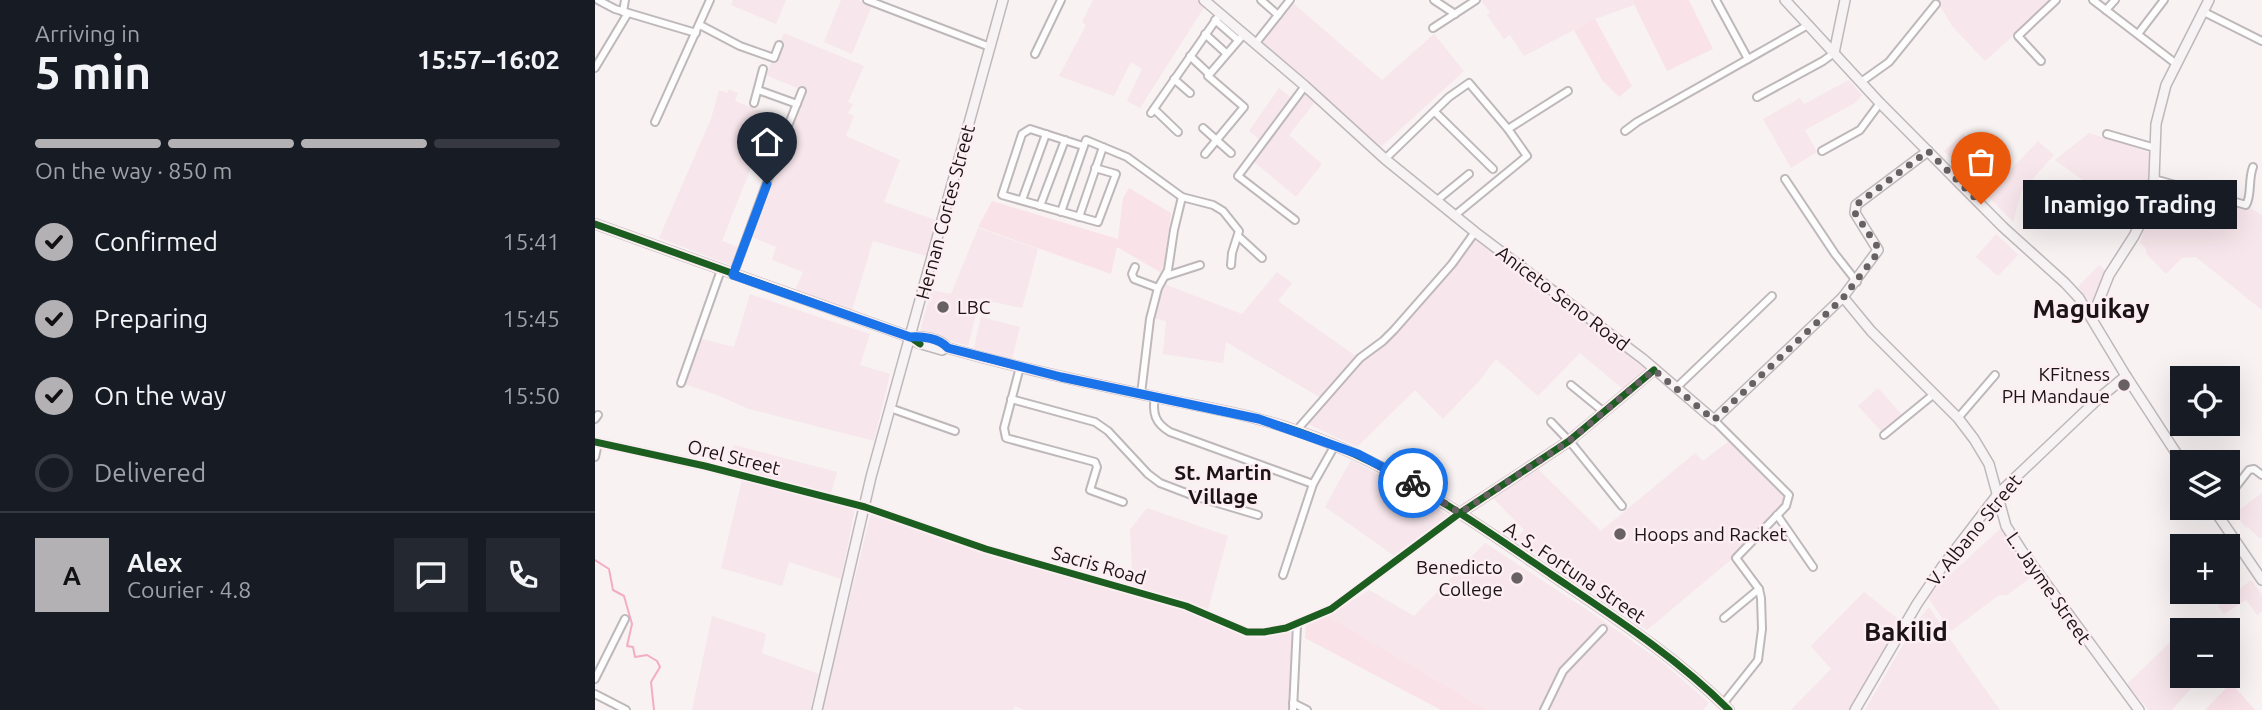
<!DOCTYPE html>
<meta charset="utf-8">
<style>
:root{--surface:#171b24;--page:#242831;--text:#f1f3f6;--muted:#9ea1a6;--line:#363941;--accent:#b3b1b4}
body{margin:0;font-family:Ubuntu,sans-serif;background:var(--page);color:var(--text);height:100vh;display:flex;flex-direction:column;font-size:26px;white-space:nowrap}
*{box-sizing:border-box;margin:0}
p{font-size:23px;color:var(--muted)}
.icon{flex:none;width:38px;height:38px;fill:none;stroke:currentColor;stroke-width:2;stroke-linecap:round;stroke-linejoin:round}
.map{position:relative;flex:1;overflow:hidden}
.details{display:flex;flex-direction:column;background:var(--surface);width:595px}
.details>*{flex:none}
.buttons{position:absolute;left:1575px;top:366px;display:grid;gap:14px}
.buttons a{display:grid;place-items:center;width:70px;height:70px;border-radius:0px;background:var(--surface);box-shadow:0 7px 28px #0002;font-size:35px}
.pin{position:absolute;display:grid;place-items:center;width:60px;height:60px;color:#fff;margin:-72px -30px;border-radius:50% 50% 50% 0;rotate:-45deg;box-shadow:0 0 7px #0007}
.pin .icon{rotate:45deg}
.courier{position:absolute;display:grid;place-items:center;width:70px;height:70px;margin:-35px;border:5px solid #1a73e8;border-radius:50%;background:#fff;color:#222;box-shadow:0 2px 9px #0007}
.bubble{position:absolute;height:49px;border-radius:0px;background:var(--surface);box-shadow:0 7px 28px #0002;font-size:23px;font-weight:600;line-height:49px;text-align:center}
.overview em{font-style:normal;font-weight:600}
.overview div{display:flex;flex-direction:column-reverse}
.overview{display:flex;align-items:center;justify-content:space-between;height:119px;padding:0 35px}
h1{font-size:46px;font-weight:600;line-height:52px}
.bar{display:grid;grid-template-columns:repeat(4,1fr);gap:10px 7px;align-content:center;height:84px;padding:0 35px}
.bar i{height:9px;border-radius:5px;background:var(--line)}
.bar .current{background:var(--accent)}
.bar p{grid-column:span 4}
.line{display:flex;align-items:center;gap:18px;padding:0 35px;border-top:2px solid var(--line)}
.line div{flex:1}
.round{display:grid;place-items:center;flex:none;width:74px;height:74px;border-radius:0px;background:var(--page)}
ol{padding:0 35px;list-style:none}
li{display:flex;align-items:center;gap:21px;height:77px}
li p{margin-inline-start:auto}
li .icon{padding:7px;border-radius:50%;background:var(--accent);color:#111;stroke-width:4}
li:last-child{color:var(--muted)}
li i{width:38px;height:38px;border:4px solid var(--line);border-radius:50%}
main{display:flex;flex:1;min-height:0}
.map>svg:first-child{display:block}
</style>
<main>
<section class="details">
<div class="overview"><div><h1>5 min</h1><p>Arriving in</p></div><em>15:57–16:02</em></div>
<div class="bar"><i class="current"></i><i class="current"></i><i class="current"></i><i></i><p>On the way · 850 m</p></div>
<ol>
<li><svg class="icon" aria-label="check" viewBox="0 0 24 24"><path d="M5 12l5 5 9-10"/></svg>Confirmed<p>15:41</p></li>
<li><svg class="icon" aria-label="check" viewBox="0 0 24 24"><path d="M5 12l5 5 9-10"/></svg>Preparing<p>15:45</p></li>
<li><svg class="icon" aria-label="check" viewBox="0 0 24 24"><path d="M5 12l5 5 9-10"/></svg>On the way<p>15:50</p></li>
<li><i></i>Delivered</li>
</ol>
<div class="line" style="height:126px"><b class="round" style="background:var(--accent);color:#111">A</b><div><b>Alex</b><p>Courier · 4.8</p></div><a class="round"><svg class="icon" aria-label="chat" viewBox="0 0 24 24"><path d="M4 5h16v11H9l-5 4z"/></svg></a><a class="round"><svg class="icon" aria-label="phone" viewBox="0 0 24 24"><path d="M5 4h4l2 5-3 2q2 4 5 5l2-3 5 2v4C11 20 4 13 5 4z"/></svg></a></div>
</section>
<div class="map">
<svg width="1667" height="710" viewBox="0 0 1667 710">
<rect width="100%" height="100%" fill="#f8f2f3"/>
<g fill="#f7e6eb">
<polygon points="138,0 191,0 181,24 136,5"/>
<polygon points="246,0 263,0 277,5 257,54 229,42"/>
<polygon points="498,0 603,0 610,6 545,108 532,101 547,69 536,62 519,96 464,76 491,25 487,22"/>
<polygon points="887,0 1037,0 1039,5 1000,19 929,56 915,35 909,39 892,15 895,12 886,1"/>
<polygon points="1344,0 1458,0 1390,61 1357,26 1343,2"/>
<polygon points="699,4 787,80 839,34 869,71 785,148 666,42"/>
<polygon points="189,33 269,66 253,102 258,104 253,113 259,116 251,136 305,160 289,202 341,220 331,256 278,241 257,310 200,290 208,272 177,260 181,247 154,236 209,91 171,75"/>
<polygon points="1254,80 1267,95 1260,103 1210,130 1222,152 1196,168 1168,119 1205,98 1209,104"/>
<polygon points="684,88 697,98 666,141 654,131"/>
<polygon points="134,89 143,93 140,101 192,121 184,142 168,137 127,241 145,248 138,266 64,238 116,119 124,90 132,93"/>
<polygon points="708,90 721,101 694,135 727,164 701,197 657,160"/>
<polygon points="1494,133 1559,154 1552,206 1496,186 1460,160"/>
<polygon points="1368,134 1410,176 1443,141 1459,155 1426,192 1418,222 1349,151"/>
<polygon points="1563,183 1653,207 1667,215 1667,310 1601,257 1587,258 1571,274 1551,253 1551,248 1545,243"/>
<polygon points="383,228 443,249 427,308 385,299 373,346 325,332 336,290 356,294"/>
<polygon points="1401,234 1423,255 1403,276 1381,257"/>
<polygon points="880,237 1051,366 1051,370 1029,390 985,353 943,396 901,359 884,381 848,419 820,390 762,447 711,423 765,362 773,358 798,336"/>
<polygon points="1504,265 1511,271 1500,303 1497,304 1483,287"/>
<polygon points="682,272 697,283 683,301 762,357 726,398 631,342 628,363 568,354 571,321 557,318 562,299 569,284 647,314"/>
<polygon points="155,294 275,334 265,365 295,374 279,441 154,409 122,395 89,384 103,338 139,347"/>
<polygon points="386,317 425,327 417,359 379,348"/>
<polygon points="1283,388 1308,416 1289,434 1263,406"/>
<polygon points="1134,441 1189,494 1190,502 1137,559 1052,630 920,539 929,530 898,498 942,468 1006,531 1100,453 1108,461"/>
<polygon points="139,445 242,472 236,493 132,468"/>
<polygon points="756,460 808,487 853,515 846,523 801,557 730,507"/>
<polygon points="147,480 260,509 246,579 194,562 187,586 126,568"/>
<polygon points="1667,493 1667,538 1664,538 1653,527 1651,528 1640,513"/>
<polygon points="552,508 633,536 613,609 538,588 535,530"/>
<polygon points="276,513 389,552 603,615 658,637 664,638 695,631 699,635 695,710 429,710 420,706 418,710 227,710"/>
<polygon points="1406,528 1438,576 1412,595 1404,595 1356,631 1332,596"/>
<polygon points="890,543 994,611 1067,662 1114,703 1108,710 892,710 733,616 774,590 819,616"/>
<polygon points="1656,580 1667,595 1667,611 1662,615 1651,600 1629,614 1623,606"/>
<polygon points="1269,592 1307,622 1254,710 1196,710 1236,669 1216,646"/>
<polygon points="1334,607 1368,658 1405,710 1270,710 1312,638 1311,635"/>
<polygon points="117,616 171,634 167,653 224,674 215,710 97,710"/>
<polygon points="1587,631 1587,676 1630,676 1630,677 1619,689 1606,677 1577,710 1554,710 1532,684"/>
</g>
<g fill="#fae2e9">
<polygon points="1037,0 1094,0 1118,49 1072,71"/>
<polygon points="1000,19 1037,86 1024,97 1007,80 979,30"/>
<polygon points="534,188 576,213 569,266 565,272 522,247 516,274 383,227 397,201 523,239 528,198"/>
<polygon points="733,616 892,710 846,710 710,638 711,625"/>
<polygon points="1636,683 1660,710 1610,710"/>
</g>
<g fill="none" stroke-linecap="round" stroke-linejoin="round">
<polyline stroke="#f4acc6" stroke-width="2" points="0,560 14,569 18,590 29,596 37,624 32,646 38,647 40,657 52,655 62,661 65,667 56,682 59,710"/>
<g stroke="#bfb8ba" stroke-width="10">
<g id="street">
<polyline points="3,0 20,9 101,33"/>
<polyline points="272,0 395,47"/>
<polyline points="666,0 683,15"/>
<polyline points="839,0 860,14"/>
<polyline points="1121,0 1153,59"/>
<polyline points="1498,0 1580,63"/>
<polyline points="1511,10 1520,0"/>
<polyline points="28,12 30,0"/>
<polyline points="1609,12 1667,41"/>
<polyline points="620,20 643,40"/>
<polyline points="105,25 145,46 179,58 184,45"/>
<polyline points="838,28 881,0"/>
<polyline points="610,34 631,53"/>
<polyline points="1543,34 1569,0"/>
<polyline points="660,44 695,0"/>
<polyline points="440,54 466,0"/>
<polyline points="595,56 613,73"/>
<polyline points="1446,61 1423,36 1461,0"/>
<polyline points="0,68 33,13"/>
<polyline points="579,79 595,93"/>
<polyline points="1266,82 1294,62 1341,4"/>
<polyline points="163,90 202,104"/>
<polyline points="1162,97 1228,61 1239,53"/>
<polyline points="159,103 168,69"/>
<polyline points="559,109 583,132"/>
<polyline points="840,112 898,169"/>
<polyline points="556,113 625,14"/>
<polyline points="60,122 115,0"/>
<polyline points="608,128 636,153"/>
<polyline points="913,129 973,91"/>
<polyline points="1030,131 1042,122 1213,25"/>
<polyline points="1512,134 1560,148"/>
<polyline points="488,146 435,129 427,134 407,195 503,222 521,174 500,168"/>
<polyline points="1227,151 1265,130 1285,103"/>
<polyline points="610,154 649,107 613,76 649,34"/>
<polyline points="790,159 854,97 874,83 913,129 932,156 859,216"/>
<polyline points="1190,179 1240,254 1262,282"/>
<path d="M1559 179 1651 205C1657 195 1653 180 1658 167"/>
<polyline points="427,200 451,134"/>
<polyline points="841,201 874,174"/>
<polyline points="445,206 470,140"/>
<polyline points="466,212 491,140 532,157 587,197 618,205 628,211 644,231 637,253 636,265"/>
<polyline points="484,217 508,147"/>
<polyline points="700,220 643,176 710,86"/>
<polyline points="643,236 667,258"/>
<polyline points="540,267 537,274 539,279 563,288"/>
<polyline points="138,275 187,141 207,91"/>
<polyline points="571,276 605,265"/>
<polyline points="425,367 409,428 411,438 500,462 502,467 495,490 528,502"/>
<polyline points="86,383 126,270"/>
<polyline points="976,385 1009,412"/>
<polyline points="1081,388 1177,296"/>
<polyline points="546,394 555,319 563,288 573,270 579,230 587,197"/>
<path d="M560 397C557 413 560 423 575 432L718 484"/>
<polyline points="416,399 500,422 513,431 553,474 565,483 599,496 663,515"/>
<polyline points="295,408 360,431"/>
<polyline points="1363,418 1400,375"/>
<polyline points="0,419 3,415"/>
<polyline points="1119,420 1194,495 1191,506 1141,558 1164,589 1166,598 1167,629 1163,660 1128,704"/>
<polyline points="956,422 977,444 1027,506"/>
<polyline points="701,431 765,358 788,341 799,330 857,264 880,232"/>
<polyline points="1289,435 1339,394"/>
<polyline points="0,442 110,466 270,507 391,549 591,606 652,632 669,632 691,628 736,609 865,513"/>
<polyline points="0,457 3,443"/>
<polyline points="1633,497 1654,470 1659,469 1667,475"/>
<polyline points="1182,515 1218,567"/>
<polyline points="688,575 718,484 740,445"/>
<polyline points="1129,618 1164,589"/>
<polyline points="0,679 30,619"/>
<polyline points="0,694 31,710"/>
<polyline points="698,703 712,710"/>
<polyline points="698,710 702,625"/>
<polyline points="949,710 968,671 1008,629"/>
</g>
</g>
<g stroke="#bfb8ba" stroke-width="12">
<g id="secondary">
<polyline points="609,0 710,86 790,159 880,232 1048,359 1119,420 1248,297 1283,250 1260,213 1261,205 1333,151"/>
<polyline points="1190,0 1285,103 1408,227 1470,283 1484,298 1531,376 1587,462"/>
<polyline points="1239,53 1250,0"/>
<polyline points="0,224 315,337 323,343 347,350 352,347"/>
<polyline points="1248,297 1276,331 1363,418 1379,439 1394,464 1411,526 1427,551 1544,710"/>
<polyline points="1497,318 1514,275 1539,236 1550,214 1559,179 1561,124 1571,85 1614,0"/>
<path d="M315 337C327 336 344 338 353 348 423 368 494 383 565 398 597 405 631 410 663 419 775 448 863 511 957 575 1019 617 1081 657 1134 710"/>
<polyline points="1618,508 1667,580"/>
<polyline points="865,513 974,441 1059,370"/>
<polyline points="222,710 276,477 408,0"/>
<polyline points="1260,710 1322,604 1347,567 1403,494 1503,399 1531,376"/>
</g>
</g>
<use href="#street" stroke="#fefdfd" stroke-width="6"/>
<use href="#secondary" stroke="#f7f2f4" stroke-width="9"/>
<g stroke="#fceef2" stroke-width="11">
<g id="cycleway">
<polyline points="0,224 315,337 325,344"/>
<path d="M315 337C327 336 344 338 353 348 423 368 494 383 565 398 597 405 631 410 663 419 775 448 863 511 957 575 1019 617 1081 657 1134 710"/>
<polyline points="0,442 110,466 270,507 391,549 591,606 652,632 669,632 691,628 736,609 865,513 974,441 1059,370"/>
</g>
</g>
<use href="#cycleway" stroke="#1b5e20" stroke-width="7"/>
</g>
<g fill="none" stroke-linecap="round" stroke-linejoin="round">
<polyline stroke="#686163" stroke-width="7" stroke-dasharray="0 12.6" points="818,483 865,513 974,441 1059,370 1119,420 1248,298 1282,254 1282,246 1260,213 1261,205 1333,151 1386,204"/>
<path stroke="#1a73e8" stroke-width="9" d="M172 184 138 275 315 337C327 336 344 338 353 348L466 377 664 419 763 454 818 483"/>
</g>
<g fill="#686163" stroke="#fceef2" stroke-width="2.5">
<circle cx="348" cy="307" r="7"/>
<circle cx="1529" cy="385" r="7"/>
<circle cx="1025" cy="534" r="7"/>
<circle cx="922" cy="578" r="7"/>
</g>
<g text-anchor="middle" dominant-baseline="central" stroke-width="5" stroke-linejoin="round" paint-order="stroke">
<g font-size="19" fill="#1b1315" stroke="#fceef2">
<text transform="translate(350 212) rotate(-75)">Hernan Cortes Street</text>
<text transform="translate(968 298) rotate(37)">Aniceto Seno Road</text>
<text transform="translate(139 457) rotate(14)">Orel Street</text>
<text transform="translate(1379 530) rotate(-51)">V. Albano Street</text>
<text transform="translate(504 565) rotate(16)">Sacris Road</text>
<text transform="translate(980 572) rotate(34)">A. S. Fortuna Street</text>
<text transform="translate(1454 588) rotate(55)">L. Jayme Street</text>
</g>
<g font-size="19" fill="#1b1315" stroke="#fceef2" text-anchor="start">
<text x="362" y="307">LBC</text>
<text x="1515" y="374" text-anchor="end">KFitness<tspan x="1515" dy="22">PH Mandaue</tspan></text>
<text x="1039" y="534">Hoops and Racket</text>
<text x="908" y="567" text-anchor="end">Benedicto<tspan x="908" dy="22">College</tspan></text>
</g>
<g font-size="21" font-weight="bold" fill="#1b1315" stroke="#fceef2">
<text x="628" y="472">St. Martin<tspan x="628" dy="24">Village</tspan></text>
</g>
<g font-size="26" font-weight="bold" fill="#1b1315" stroke="#fceef2">
<text x="1496" y="308">Maguikay</text>
<text x="1311" y="631">Bakilid</text>
</g>
</g>
</svg>
<div class="buttons">
<a><svg class="icon" aria-label="locate" viewBox="0 0 24 24"><circle cx="12" cy="12" r="6"/><path d="M12 2v4M12 18v4M2 12h4M18 12h4"/></svg></a>
<a><svg class="icon" aria-label="layers" viewBox="0 0 24 24"><path d="M12 4l9 5-9 5-9-5zM3 14l9 5 9-5"/></svg></a>
<a>+</a>
<a>−</a>
</div>
<div class="pin" style="left:1386px;top:204px;background:#ea580c"><svg class="icon" aria-label="bag" viewBox="0 0 24 24"><path d="M5 8h14l-1 12H6zM9 8a3 3 0 0 1 6 0"/></svg></div>
<div class="pin" style="left:172px;top:184px;background:#1f2937"><svg class="icon" aria-label="home" viewBox="0 0 24 24"><path d="M3 11l9-7 9 7M6 9v11h12V9"/></svg></div>
<div class="courier" style="left:818px;top:483px"><svg class="icon" aria-label="bike" viewBox="0 0 24 24"><circle cx="6" cy="16" r="4"/><circle cx="18" cy="16" r="4"/><path d="M6 16l4-8h5l3 8M10 8l3 8H6M13 5h3"/></svg></div>
<div class="bubble" style="left:1428px;top:180px;width:214px">Inamigo Trading</div>
</div>
</main>
